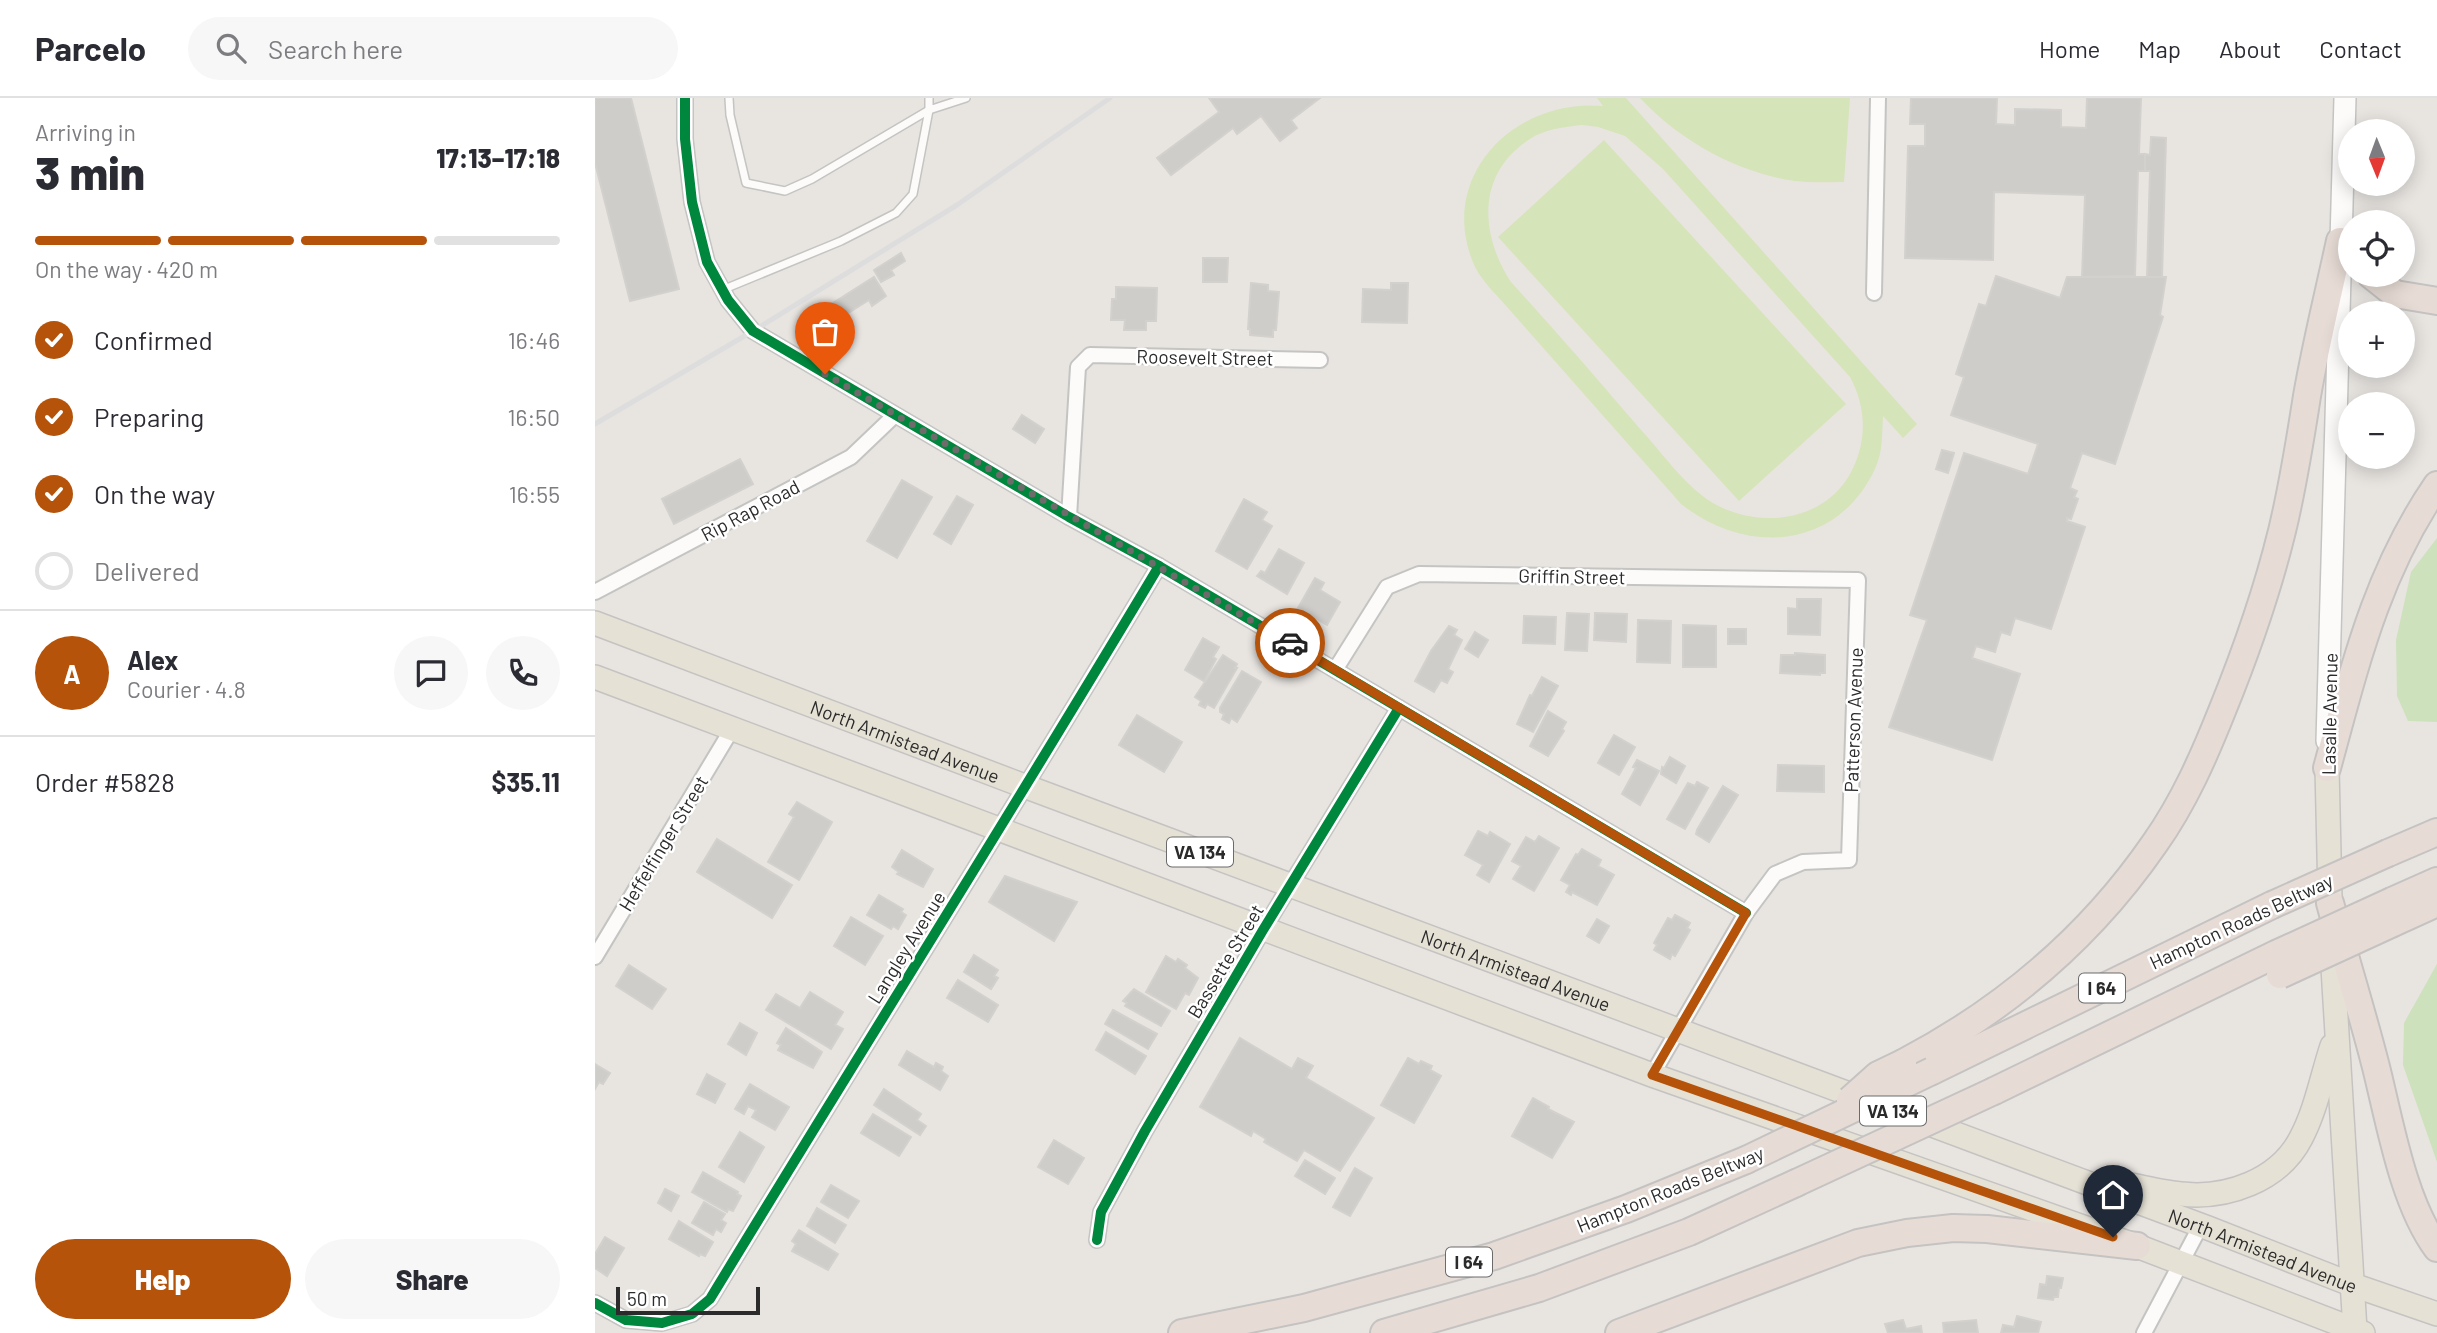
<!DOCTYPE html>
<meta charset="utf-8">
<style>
:root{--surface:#fff;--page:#f7f7f7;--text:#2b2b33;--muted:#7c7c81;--line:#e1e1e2;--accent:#b45309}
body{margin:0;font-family:Barlow,sans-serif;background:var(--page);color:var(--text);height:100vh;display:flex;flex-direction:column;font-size:26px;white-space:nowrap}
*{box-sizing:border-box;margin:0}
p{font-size:23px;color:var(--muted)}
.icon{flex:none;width:38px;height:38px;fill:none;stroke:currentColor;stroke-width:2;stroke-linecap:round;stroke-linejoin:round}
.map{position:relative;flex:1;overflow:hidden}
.panel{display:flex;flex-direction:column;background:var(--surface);width:595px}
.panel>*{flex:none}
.needle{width:46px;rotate:179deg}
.buttons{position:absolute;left:1743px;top:21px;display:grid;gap:14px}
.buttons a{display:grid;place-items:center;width:77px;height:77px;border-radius:50%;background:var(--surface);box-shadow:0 4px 18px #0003;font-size:35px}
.scale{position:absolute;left:21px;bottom:18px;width:144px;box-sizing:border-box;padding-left:7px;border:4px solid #2b2b2b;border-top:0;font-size:19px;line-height:24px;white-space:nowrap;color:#2b2b2b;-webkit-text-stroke:5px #fff;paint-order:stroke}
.pin{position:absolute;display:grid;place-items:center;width:60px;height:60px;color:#fff;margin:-72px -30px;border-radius:50% 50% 50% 0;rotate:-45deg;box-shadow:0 0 7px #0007}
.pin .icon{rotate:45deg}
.courier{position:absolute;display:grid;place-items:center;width:70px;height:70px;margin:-35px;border:5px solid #b45309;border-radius:50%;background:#fff;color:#222;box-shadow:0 2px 9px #0007}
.headline em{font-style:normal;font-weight:800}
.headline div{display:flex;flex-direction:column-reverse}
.headline{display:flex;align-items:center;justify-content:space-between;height:119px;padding:0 35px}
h1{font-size:46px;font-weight:800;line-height:52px}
.bar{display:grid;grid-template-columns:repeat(4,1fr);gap:10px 7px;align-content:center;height:84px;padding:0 35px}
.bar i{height:9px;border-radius:5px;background:var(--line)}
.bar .current{background:var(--accent)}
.bar p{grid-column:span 4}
.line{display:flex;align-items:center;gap:18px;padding:0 35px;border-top:2px solid var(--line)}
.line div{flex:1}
.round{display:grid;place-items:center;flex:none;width:74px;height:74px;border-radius:37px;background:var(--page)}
ol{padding:0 35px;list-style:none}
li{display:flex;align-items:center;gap:21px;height:77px}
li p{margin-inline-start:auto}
li .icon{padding:7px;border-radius:50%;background:var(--accent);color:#fff;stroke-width:4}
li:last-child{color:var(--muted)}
li i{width:38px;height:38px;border:4px solid var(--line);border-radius:50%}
.action{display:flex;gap:14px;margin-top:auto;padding:14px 35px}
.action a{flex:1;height:80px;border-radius:42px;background:var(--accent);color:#fff;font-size:28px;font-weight:800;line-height:80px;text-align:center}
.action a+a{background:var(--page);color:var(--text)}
header{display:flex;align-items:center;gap:42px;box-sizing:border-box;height:98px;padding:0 35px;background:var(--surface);border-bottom:2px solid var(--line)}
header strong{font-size:33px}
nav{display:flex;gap:38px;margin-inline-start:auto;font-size:24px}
.search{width:490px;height:63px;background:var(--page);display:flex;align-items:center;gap:18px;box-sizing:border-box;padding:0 24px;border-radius:38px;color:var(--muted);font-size:26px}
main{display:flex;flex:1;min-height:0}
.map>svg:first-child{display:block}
</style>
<header>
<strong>Parcelo</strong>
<div class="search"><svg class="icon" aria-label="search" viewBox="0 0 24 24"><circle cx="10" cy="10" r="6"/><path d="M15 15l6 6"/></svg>Search here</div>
<nav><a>Home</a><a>Map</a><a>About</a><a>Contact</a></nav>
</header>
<main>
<section class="panel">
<div class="headline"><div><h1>3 min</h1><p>Arriving in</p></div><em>17:13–17:18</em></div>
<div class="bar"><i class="current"></i><i class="current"></i><i class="current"></i><i></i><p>On the way · 420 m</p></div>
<ol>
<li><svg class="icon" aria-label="check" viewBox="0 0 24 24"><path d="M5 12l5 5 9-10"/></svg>Confirmed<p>16:46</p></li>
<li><svg class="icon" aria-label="check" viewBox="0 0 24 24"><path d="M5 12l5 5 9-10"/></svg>Preparing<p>16:50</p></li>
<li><svg class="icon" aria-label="check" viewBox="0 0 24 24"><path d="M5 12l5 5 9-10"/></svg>On the way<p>16:55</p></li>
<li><i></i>Delivered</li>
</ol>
<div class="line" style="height:126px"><b class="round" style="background:var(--accent);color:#fff">A</b><div><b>Alex</b><p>Courier · 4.8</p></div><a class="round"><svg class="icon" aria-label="chat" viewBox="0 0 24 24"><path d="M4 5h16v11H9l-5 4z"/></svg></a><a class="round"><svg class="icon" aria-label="phone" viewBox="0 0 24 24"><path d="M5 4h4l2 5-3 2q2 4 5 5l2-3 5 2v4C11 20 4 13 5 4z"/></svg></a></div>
<div class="line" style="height:91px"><div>Order #5828</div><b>$35.11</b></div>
<div class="action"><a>Help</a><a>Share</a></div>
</section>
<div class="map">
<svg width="1842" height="1235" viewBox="0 0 1842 1235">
<rect width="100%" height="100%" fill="#e8e5e1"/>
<g fill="#cde1bc">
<polygon points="1842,440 1842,624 1813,623 1802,598 1801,542 1816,474"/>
<polygon points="1842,866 1842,1064 1808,967 1809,925"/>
</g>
<g fill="#d6e4ba" fill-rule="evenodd">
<path d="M1002 0H1031L1322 326 1308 340 1288 318C1287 336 1288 354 1280 371 1242 452 1151 458 1086 406L913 210C900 195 884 181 877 162 844 77 920 0 1008 8ZM987 27 1003 29 1030 38 1068 71 1255 279C1273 312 1272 349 1252 381 1223 425 1161 430 1118 405 1090 388 1069 357 1047 333 1004 283 961 233 916 184 885 137 881 75 935 41 950 31 969 29 987 27Z"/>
<path d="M1045 0H1255L1249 84C1232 84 1216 85 1200 83 1142 75 1084 42 1045 0Z"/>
<polygon points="1009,42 1251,306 1144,403 903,139"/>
</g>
<g fill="#cfcdca" stroke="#d3d1cd" stroke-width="2">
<polygon points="0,0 36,0 84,191 35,203 0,65"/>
<polygon points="614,0 725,0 696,22 702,30 685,43 666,18 642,36 638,30 576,77 562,60 624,14"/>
<polygon points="1316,0 1402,0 1401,26 1420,27 1420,11 1466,12 1466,29 1491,30 1492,0 1546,0 1544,56 1550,56 1550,73 1543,73 1540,178 1487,179 1490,97 1399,94 1398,162 1310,160 1313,48 1330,48 1330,26 1315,26"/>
<polygon points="1556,39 1571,40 1567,179 1552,179 1555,73 1550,73 1550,56 1555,57"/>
<polygon points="306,155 310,163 296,172 299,177 286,184 279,172"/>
<polygon points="608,160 633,160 632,184 608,184"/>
<polygon points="1401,178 1465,200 1472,179 1571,179 1565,217 1568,219 1520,366 1487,355 1475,390 1482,393 1479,399 1483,401 1476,421 1472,420 1472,423 1490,429 1456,531 1420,520 1415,537 1406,534 1400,554 1381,548 1377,560 1425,576 1397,662 1294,629 1332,522 1315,517 1369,355 1433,376 1443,346 1356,317 1369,279 1361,276 1384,206 1391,208"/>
<polygon points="279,179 291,198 277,208 274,202 231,229 235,235 221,243 208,224"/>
<polygon points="656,185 673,187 673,193 684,194 681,232 678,232 678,239 655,237 655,231 653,231"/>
<polygon points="796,185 813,185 812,225 767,224 768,191 796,192"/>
<polygon points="521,189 562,190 561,223 551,223 551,232 529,232 530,222 516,222 517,201 521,201"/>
<polygon points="427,317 449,331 440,345 418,331"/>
<polygon points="1347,352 1359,355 1353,375 1341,371"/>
<polygon points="145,361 158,386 79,426 67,401"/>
<polygon points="307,382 337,399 302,460 272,443"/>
<polygon points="362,398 378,407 356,446 339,436"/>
<polygon points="649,401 672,414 667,422 677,428 652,471 621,453"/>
<polygon points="684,451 709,465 692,496 662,478 666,473 670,475"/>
<polygon points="720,480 729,485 725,492 745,504 732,527 720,520 718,523 704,515 706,512 703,510"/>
<polygon points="1202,501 1226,501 1225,537 1193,536 1193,510 1202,511"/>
<polygon points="972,515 994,516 992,553 970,552"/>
<polygon points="1000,515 1032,516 1031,544 999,542"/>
<polygon points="929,518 961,519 960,546 928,545"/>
<polygon points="1043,522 1076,523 1075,565 1042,564"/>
<polygon points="1088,527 1121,528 1121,569 1088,569"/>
<polygon points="854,528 862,532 859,537 867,542 853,571 858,574 852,585 846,582 839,594 820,583 836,553"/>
<rect x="1133" y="531" width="18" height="15"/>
<polygon points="880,534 893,542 883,559 870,551"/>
<polygon points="608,540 624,549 618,559 621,561 609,583 590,572"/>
<polygon points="1200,555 1230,557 1230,575 1225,575 1225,577 1185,575 1186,557 1200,557"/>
<polygon points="628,557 642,566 640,570 642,570 619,610 612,606 610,610 604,607 606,603 600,599"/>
<polygon points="647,573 666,584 642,624 636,620 634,625 627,621 629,616 625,614 625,610"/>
<polygon points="947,579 963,588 938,634 922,626 935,597 937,598"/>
<polygon points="953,613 971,624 967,631 969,633 953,658 935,648"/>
<polygon points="542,617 587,644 569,674 524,647"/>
<polygon points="1019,637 1040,649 1024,677 1003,665"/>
<polygon points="1075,659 1090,668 1081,685 1066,676 1067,669 1069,670"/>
<polygon points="1042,662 1064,673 1045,707 1027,696 1041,670 1038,669"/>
<polygon points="1183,667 1229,668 1229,694 1182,693"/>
<polygon points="1102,684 1113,690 1090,731 1072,721 1093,685 1100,688"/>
<polygon points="1128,688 1143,697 1114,744 1101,736 1102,732"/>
<polygon points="202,704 237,724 204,782 173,764 199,719 194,716"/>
<polygon points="883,733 893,738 895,734 915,746 894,784 882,777 888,767 870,757"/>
<polygon points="944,738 964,750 939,793 918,781 926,768 917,763 931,739 940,744"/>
<polygon points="122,741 197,787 177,820 102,774"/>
<polygon points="987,751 1006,762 1003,768 1019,777 1002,807 977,794 976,797 971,794 975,787 966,782 981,756 983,757"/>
<polygon points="307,752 338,771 328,789 302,776 304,774 297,769"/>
<polygon points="410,778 482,804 459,843 394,804"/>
<polygon points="284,797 308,811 306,814 311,817 303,831 298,828 296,831 272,817"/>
<polygon points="1080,817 1095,825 1092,830 1095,832 1080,858 1077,856 1075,861 1059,852 1062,847 1059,845 1073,820 1077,822"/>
<polygon points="256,819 288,838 270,867 239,848"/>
<polygon points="1002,821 1014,828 1004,845 992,838"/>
<polygon points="379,857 403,872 399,878 403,880 396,891 369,874"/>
<polygon points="571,858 581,864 583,861 592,867 590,870 603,880 594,897 590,895 581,911 551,894"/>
<polygon points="34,867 71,891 57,911 21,888"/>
<polygon points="363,882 403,907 393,924 352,900"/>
<polygon points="539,891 575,913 566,928 530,908 532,905 528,903"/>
<polygon points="215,894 248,914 240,927 248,931 236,951 171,912 181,896 205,910"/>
<polygon points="518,912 562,936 553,951 510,926"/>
<polygon points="145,925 162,935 151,957 133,946"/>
<polygon points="191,930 227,954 218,970 183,952 186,947 182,945"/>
<polygon points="511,934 551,958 540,976 501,952"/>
<polygon points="645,940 697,971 703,960 718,968 711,980 779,1020 745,1073 709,1052 702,1063 669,1044 671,1041 658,1033 656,1038 605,1009"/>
<polygon points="312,953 339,969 341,965 348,969 346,973 353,978 345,992 304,967"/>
<polygon points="813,960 824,966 826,963 837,968 835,972 846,978 819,1025 786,1007"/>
<polygon points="0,966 15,975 8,986 4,984 0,991"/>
<polygon points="112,976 130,986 120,1005 102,996"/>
<polygon points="155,986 194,1009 180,1032 157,1019 161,1012 153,1008 149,1016 140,1011"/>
<polygon points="289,991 326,1016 322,1022 331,1028 325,1037 279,1007"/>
<polygon points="938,1000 954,1009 953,1011 979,1024 957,1060 917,1038"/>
<polygon points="278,1016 316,1039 304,1058 266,1035"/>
<polygon points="145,1034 169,1049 149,1084 124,1069"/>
<polygon points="459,1042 489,1060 473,1086 443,1069"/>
<polygon points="710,1062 740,1080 730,1096 700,1078"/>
<polygon points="760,1070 777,1080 755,1118 738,1109"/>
<polygon points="108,1074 143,1094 142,1096 146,1098 138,1113 133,1111 132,1114 97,1094"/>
<polygon points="236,1087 264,1103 253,1120 226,1104"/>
<polygon points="70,1091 84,1098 76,1113 63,1105"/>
<polygon points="109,1104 130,1116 126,1122 131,1125 126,1134 121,1131 118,1137 97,1125"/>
<polygon points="222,1110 251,1127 240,1145 212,1128"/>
<polygon points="84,1123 118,1144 110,1158 105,1156 104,1158 74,1141"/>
<polygon points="204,1132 243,1156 233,1172 197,1153 201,1146 197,1143"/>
<polygon points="10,1139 29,1150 12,1178 0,1170 0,1156"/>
<polygon points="1452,1178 1468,1180 1466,1190 1464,1190 1463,1199 1459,1199 1458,1202 1443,1200 1445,1186 1451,1187"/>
<polygon points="1422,1218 1446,1224 1443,1235 1406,1235 1408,1227 1419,1229"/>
<polygon points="1308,1222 1311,1231 1326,1228 1327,1235 1293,1235 1290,1226"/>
<polygon points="1381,1222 1383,1235 1349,1235 1348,1225"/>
</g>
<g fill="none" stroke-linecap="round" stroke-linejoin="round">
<g stroke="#c4c4c3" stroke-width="10">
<g id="service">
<polyline points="134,0 135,17 151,85 190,93 217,81 334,12"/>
<polyline points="334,0 334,12 371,0"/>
<polyline points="127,192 246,143 301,115 318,96 334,12"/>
</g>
</g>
<g stroke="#c4c4c3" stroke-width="18">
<g id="minor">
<polyline points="90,0 90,41 97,104 112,164 133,202 158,233 474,419 564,468 1151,815"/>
<polyline points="1279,195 1283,0"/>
<polyline points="474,419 483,269 495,257 725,262"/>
<polyline points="0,494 256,359 300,317"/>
<polyline points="740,572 792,489 824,476 1263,482 1254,762 1208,764 1180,776 1151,815 1057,977"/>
<polyline points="0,859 137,631"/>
<polyline points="502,1142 506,1114 550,1033 668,832 804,610"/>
<path d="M0 1205 31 1222 67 1225 97 1216 115 1201C264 956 417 714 564 468"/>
<polyline points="1549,1235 1606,1127"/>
</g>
</g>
<g stroke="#c4c4c3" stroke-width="24">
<polyline id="secondary" points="1732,643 1750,0"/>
</g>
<g stroke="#c5c3c2" stroke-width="26">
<g id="primary">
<path id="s1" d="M0 525 432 689 1613 1130 1758 1187 1842 1216"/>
<polyline points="0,579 1057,977 1542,1148 1768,1235"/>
<polyline points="1732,670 1735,799"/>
<polyline points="1736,837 1760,1232"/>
<path d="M1517 1083C1540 1087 1562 1094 1586 1096 1631 1101 1684 1083 1706 1040 1721 1012 1727 978 1737 948"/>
</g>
</g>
<g stroke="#c5c3c2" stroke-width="30">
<g id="motorway">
<polyline points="1776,177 1800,196 1842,203"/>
<path d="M1732 670C1760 568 1781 476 1842 387"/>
<polyline points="1793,755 1842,734"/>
<polyline points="1797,803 1842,783"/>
<path d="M1735 805C1750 860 1767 914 1781 969 1795 1025 1808 1104 1842 1150"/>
<polyline points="1798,825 1842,805"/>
<path d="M1308 965C1409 912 1496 838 1560 745 1589 704 1609 658 1627 613 1651 554 1672 494 1687 433 1698 388 1705 343 1712 298 1721 246 1734 194 1745 143"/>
<polyline points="1337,973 1677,807"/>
<polyline points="1399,993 1681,856"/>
<polyline points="587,1235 709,1210 899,1158 1031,1111 1151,1062"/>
<polyline points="789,1235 944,1190 1094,1134 1201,1085"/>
<polyline points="1024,1235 1263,1145 1312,1135 1358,1130 1392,1131 1542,1148"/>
</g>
</g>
<use href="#service" stroke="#fcfbfa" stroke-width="7"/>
<use href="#minor" stroke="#fcfbfa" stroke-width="14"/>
<use href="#secondary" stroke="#fcfbfa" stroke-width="21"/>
<use href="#primary" stroke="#e5e1d5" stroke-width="23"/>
<use href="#motorway" stroke="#e7dcd5" stroke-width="26"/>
<polyline stroke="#deddde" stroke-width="5" points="0,326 158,233 362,107 515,0"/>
<g stroke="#c5c3c2" stroke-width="30" stroke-linecap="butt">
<g id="motorway-bridge">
<polyline points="1677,807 1793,755"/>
<polyline points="1681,856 1797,803"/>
<polyline points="1685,877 1798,825"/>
<polyline points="1255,1002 1283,977 1308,965"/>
<polyline points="1151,1062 1337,973"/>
<polyline points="1201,1085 1399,993"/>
</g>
</g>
<use href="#motorway-bridge" stroke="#e7dcd5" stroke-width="26"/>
<g stroke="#fff" stroke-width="15">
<g id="cycleway">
<polyline points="90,0 90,41 97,104 112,164 133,202 158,233 474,419 564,468 1151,815"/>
<polyline points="502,1142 506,1114 550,1033 668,832 804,610"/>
<path d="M0 1205 31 1222 67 1225 97 1216 115 1201C264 956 417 714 564 468"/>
</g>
</g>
<use href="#cycleway" stroke="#00873e" stroke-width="10"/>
</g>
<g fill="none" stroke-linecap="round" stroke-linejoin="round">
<polyline stroke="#6d6c6b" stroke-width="7" stroke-dasharray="0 12.6" points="230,276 695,545"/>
<polyline stroke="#b45309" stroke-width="9" points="695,545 1151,815 1057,977 1518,1139"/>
</g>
<g text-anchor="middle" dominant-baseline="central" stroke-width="5" stroke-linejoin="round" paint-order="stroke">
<g fill="#fff" stroke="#6b6b6b" stroke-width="2">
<rect x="572" y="739.5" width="66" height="29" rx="5"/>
<rect x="1484" y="875.5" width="46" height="29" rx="5"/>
<rect x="1265" y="998.5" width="66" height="29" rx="5"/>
<rect x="851" y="1149.5" width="46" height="29" rx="5"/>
</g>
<g font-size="18" font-weight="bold" fill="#2b2b2b">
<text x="605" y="754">VA 134</text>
<text x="1507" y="890">I 64</text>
<text x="1298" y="1013">VA 134</text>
<text x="874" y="1164">I 64</text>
</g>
<g font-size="19" fill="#2b2b2b" stroke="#fff">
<text transform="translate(610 259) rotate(1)">Roosevelt Street</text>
<text transform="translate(155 412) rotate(-28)">Rip Rap Road</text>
<text transform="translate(977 478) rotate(1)">Griffin Street</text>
<text transform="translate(1734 616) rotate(-89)">Lasalle Avenue</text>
<text transform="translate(1258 622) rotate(-88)">Patterson Avenue</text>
<text stroke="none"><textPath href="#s1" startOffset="332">North Armistead Avenue</textPath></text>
<text transform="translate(68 745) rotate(-59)">Heffelfinger Street</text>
<text transform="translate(1646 823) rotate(-25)">Hampton Roads Beltway</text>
<text transform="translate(311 849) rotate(-58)">Langley Avenue</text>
<text transform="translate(630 863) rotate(-59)">Bassette Street</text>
<text stroke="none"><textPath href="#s1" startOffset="984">North Armistead Avenue</textPath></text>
<text transform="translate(1075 1091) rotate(-22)">Hampton Roads Beltway</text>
<text stroke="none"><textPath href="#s1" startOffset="1782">North Armistead Avenue</textPath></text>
</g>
</g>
</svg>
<div class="buttons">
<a><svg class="needle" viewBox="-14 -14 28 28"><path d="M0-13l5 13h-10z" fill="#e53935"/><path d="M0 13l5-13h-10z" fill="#7c7c81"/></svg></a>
<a><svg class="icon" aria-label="locate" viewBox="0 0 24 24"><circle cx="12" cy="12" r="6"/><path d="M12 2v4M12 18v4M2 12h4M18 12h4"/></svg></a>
<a>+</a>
<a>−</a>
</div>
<div class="scale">50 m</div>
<div class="pin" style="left:230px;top:276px;background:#ea580c"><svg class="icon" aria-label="bag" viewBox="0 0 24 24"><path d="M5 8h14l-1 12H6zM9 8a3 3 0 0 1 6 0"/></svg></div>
<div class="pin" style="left:1518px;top:1139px;background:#1f2937"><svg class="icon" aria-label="home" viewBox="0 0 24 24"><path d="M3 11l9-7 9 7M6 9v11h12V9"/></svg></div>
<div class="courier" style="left:695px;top:545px"><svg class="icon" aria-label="car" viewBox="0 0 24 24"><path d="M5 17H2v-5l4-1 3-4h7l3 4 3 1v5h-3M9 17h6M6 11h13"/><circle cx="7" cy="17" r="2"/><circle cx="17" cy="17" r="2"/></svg></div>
</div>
</main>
